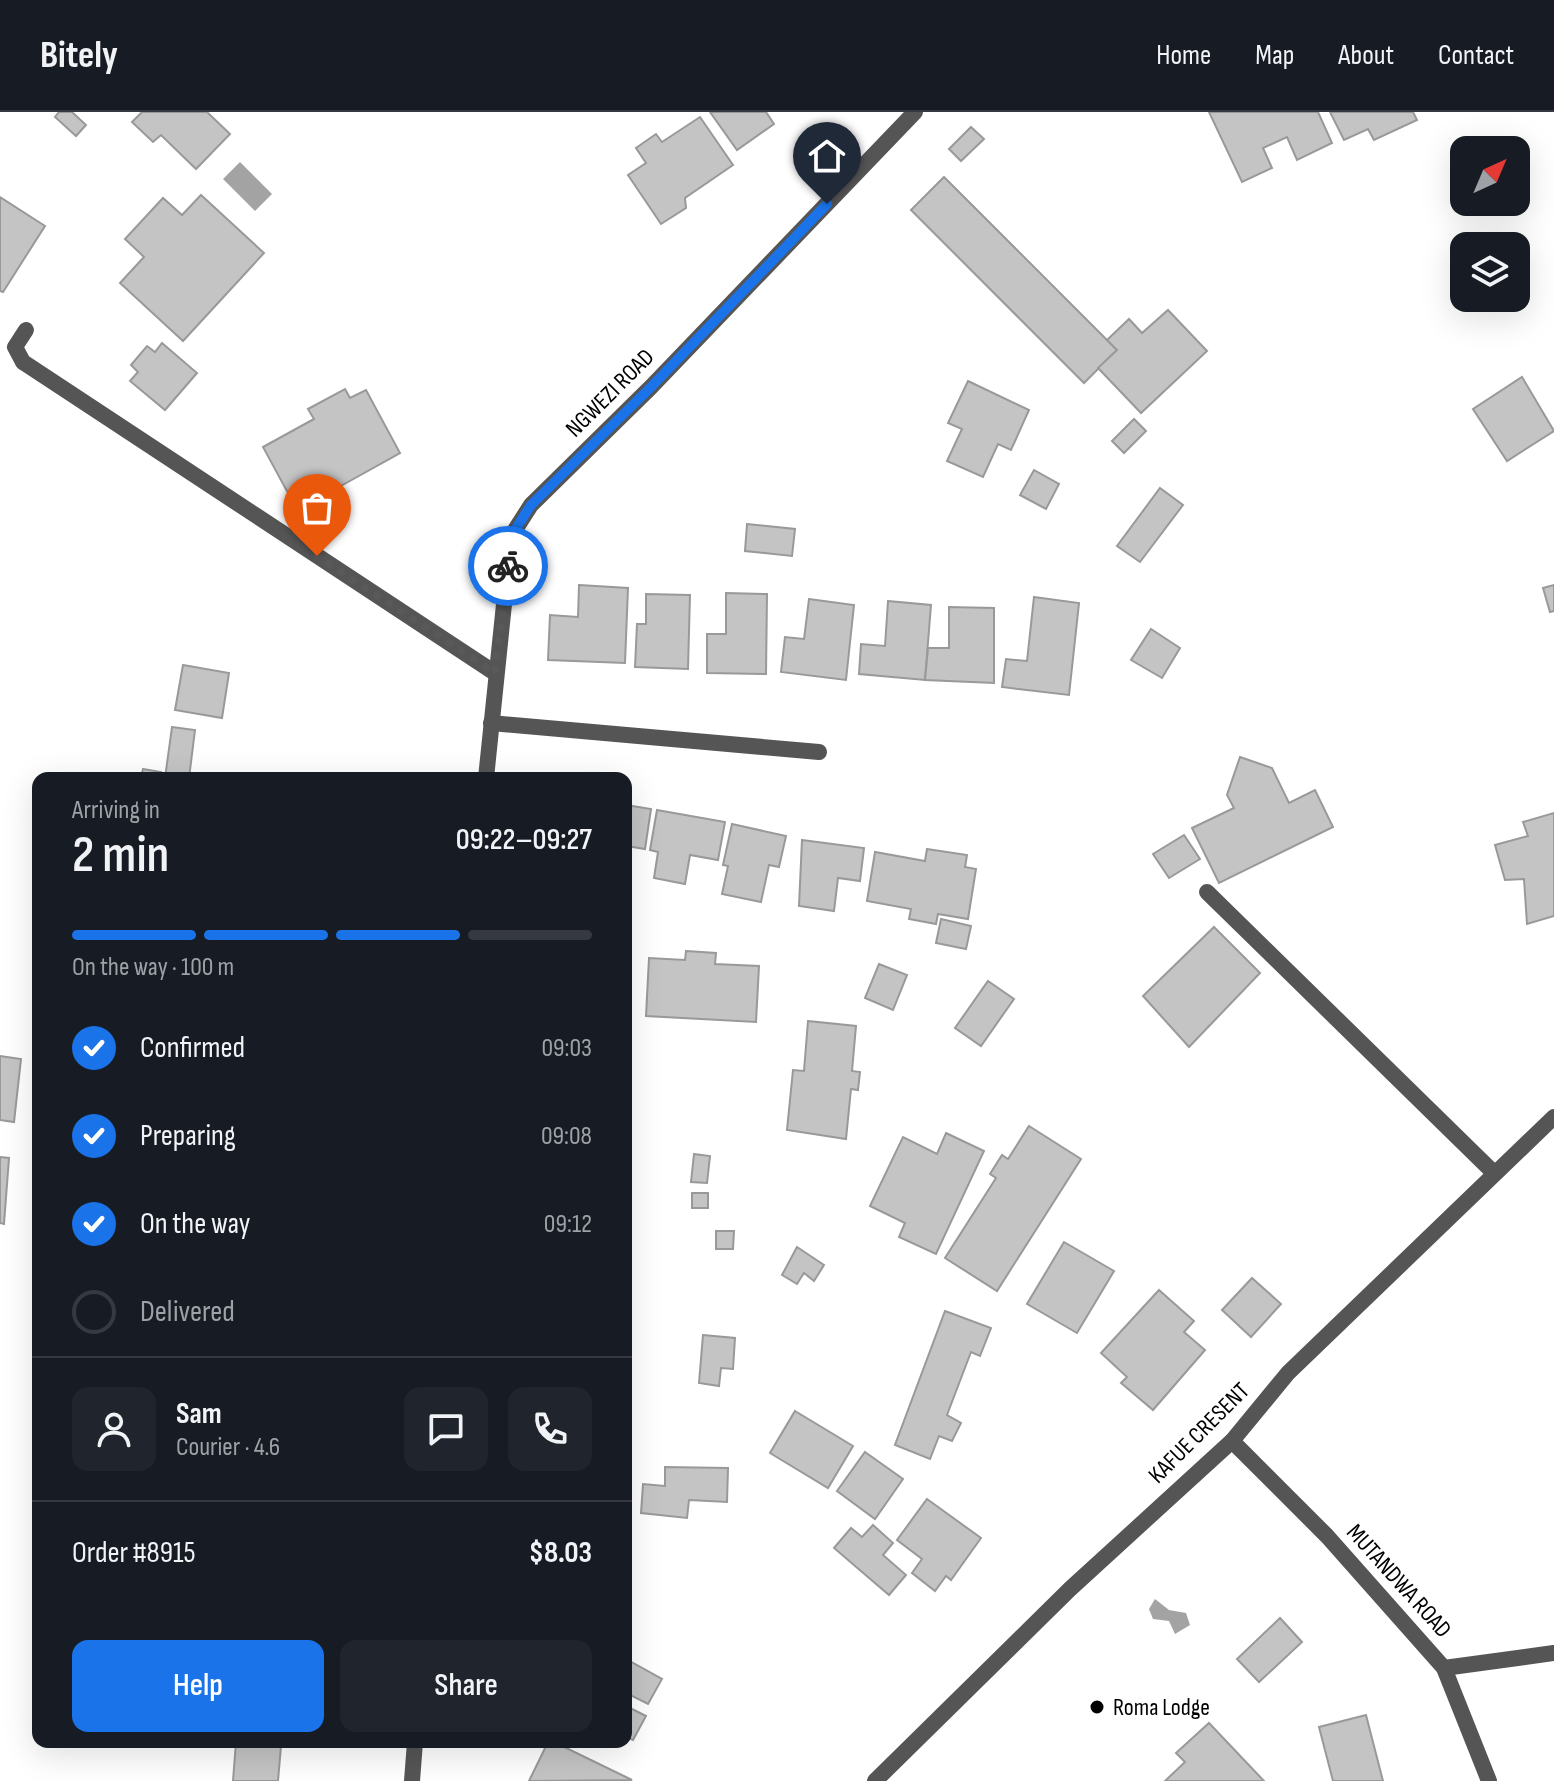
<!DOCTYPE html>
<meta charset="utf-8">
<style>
:root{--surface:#171b24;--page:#20242c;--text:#f1f3f6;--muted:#9ea1a6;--line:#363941;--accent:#1a73e8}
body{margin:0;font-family:"Sofia Sans Condensed",sans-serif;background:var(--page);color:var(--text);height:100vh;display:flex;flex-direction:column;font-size:30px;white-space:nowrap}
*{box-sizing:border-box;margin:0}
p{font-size:26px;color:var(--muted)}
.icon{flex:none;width:44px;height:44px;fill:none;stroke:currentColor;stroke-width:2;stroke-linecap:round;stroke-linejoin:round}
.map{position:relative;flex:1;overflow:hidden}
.side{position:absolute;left:32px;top:660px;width:600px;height:976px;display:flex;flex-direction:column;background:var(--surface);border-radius:16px;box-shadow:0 8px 32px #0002}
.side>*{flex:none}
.needle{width:52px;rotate:44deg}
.fabs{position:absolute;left:1450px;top:24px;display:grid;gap:16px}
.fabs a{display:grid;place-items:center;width:80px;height:80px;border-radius:16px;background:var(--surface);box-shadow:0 8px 32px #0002;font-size:40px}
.pin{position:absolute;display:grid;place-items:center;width:68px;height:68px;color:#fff;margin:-82px -34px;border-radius:50% 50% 50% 0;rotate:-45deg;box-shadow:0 0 8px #0007}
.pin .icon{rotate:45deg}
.courier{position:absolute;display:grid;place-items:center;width:80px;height:80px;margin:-40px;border:6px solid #1a73e8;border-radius:50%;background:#fff;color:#222;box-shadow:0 2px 10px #0007}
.head em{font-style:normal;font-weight:600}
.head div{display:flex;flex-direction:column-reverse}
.head{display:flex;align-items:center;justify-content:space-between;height:136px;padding:0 40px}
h1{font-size:52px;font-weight:600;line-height:60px}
.bar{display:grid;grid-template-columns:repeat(4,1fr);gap:12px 8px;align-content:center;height:96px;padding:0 40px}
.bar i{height:10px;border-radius:6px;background:var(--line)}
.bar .active{background:var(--accent)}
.bar p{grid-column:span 4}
.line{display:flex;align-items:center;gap:20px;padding:0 40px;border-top:2px solid var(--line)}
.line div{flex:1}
.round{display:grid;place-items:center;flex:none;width:84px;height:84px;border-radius:16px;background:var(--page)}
ol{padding:0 40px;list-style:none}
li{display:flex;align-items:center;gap:24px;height:88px}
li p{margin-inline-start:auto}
li .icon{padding:8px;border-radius:50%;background:var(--accent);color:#fff;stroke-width:4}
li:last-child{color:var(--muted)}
li i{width:44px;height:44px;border:4px solid var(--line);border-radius:50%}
.primary-button{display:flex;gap:16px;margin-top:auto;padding:16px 40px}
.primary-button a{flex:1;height:92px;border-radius:16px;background:var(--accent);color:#fff;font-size:32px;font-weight:600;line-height:92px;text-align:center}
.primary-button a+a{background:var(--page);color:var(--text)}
header{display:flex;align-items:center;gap:48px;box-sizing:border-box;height:112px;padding:0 40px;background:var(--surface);border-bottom:2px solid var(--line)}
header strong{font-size:38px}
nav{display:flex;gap:44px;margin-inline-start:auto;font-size:28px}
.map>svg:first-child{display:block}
</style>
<header>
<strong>Bitely</strong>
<nav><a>Home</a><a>Map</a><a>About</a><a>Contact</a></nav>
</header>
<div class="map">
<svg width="1554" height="1669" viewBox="0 0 1554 1669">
<rect width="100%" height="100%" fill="#fff"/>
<g fill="#a3a3a3">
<polygon points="240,50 272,82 255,99 223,67"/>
<polygon points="1155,1487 1169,1498 1186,1501 1190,1513 1175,1522 1169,1509 1153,1507 1149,1497"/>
</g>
<g fill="#c4c4c4" stroke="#999" stroke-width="2">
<polygon points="59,0 72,0 86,13 76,24 55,5"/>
<polygon points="142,0 207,0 230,22 196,57 161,23 153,30 132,10"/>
<polygon points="710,0 766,0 774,12 737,38"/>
<polygon points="1209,0 1318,0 1332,31 1297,48 1287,25 1263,36 1272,56 1242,70"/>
<polygon points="1330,0 1413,0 1417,8 1374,28 1368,17 1344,28"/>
<polygon points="700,5 733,53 685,86 686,96 661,112 628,63 646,51 636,36 656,22 662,30"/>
<polygon points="971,15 984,27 961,49 949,37"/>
<polygon points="944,65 1117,238 1084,271 911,98"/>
<polygon points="201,83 264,141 183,229 120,171 144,145 125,127 163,86 182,103"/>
<polygon points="0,85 45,114 3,180 0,179"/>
<polygon points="1464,152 1464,181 1453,157"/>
<polygon points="1466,186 1496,186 1472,197"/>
<polygon points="1168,198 1207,239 1141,301 1098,256 1117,238 1107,228 1129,207 1142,221"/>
<polygon points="162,231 197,261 165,298 130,269 138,260 131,253 147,234 155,240"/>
<polygon points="1522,265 1554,319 1507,349 1473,297"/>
<polygon points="968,269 1029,298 1011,338 998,332 983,365 947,349 962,317 948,311"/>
<polygon points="345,277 350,286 366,278 400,341 330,380 322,365 289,383 263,335 314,307 308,297"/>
<polygon points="1134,307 1146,319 1124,341 1112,329"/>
<polygon points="1034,358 1059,372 1046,397 1020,383"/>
<polygon points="1160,376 1183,393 1140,450 1117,434"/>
<polygon points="747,412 795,417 792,444 745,439"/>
<polygon points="579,473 628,476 625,551 548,548 550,503 578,505"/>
<polygon points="1554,473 1554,499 1550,500 1543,476"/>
<polygon points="726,481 767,482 766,562 707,561 707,522 726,522"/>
<polygon points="646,482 690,483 688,557 635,555 637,512 646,512"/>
<polygon points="1034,485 1079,491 1069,583 1002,575 1006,547 1027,549"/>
<polygon points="809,487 854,493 846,568 781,560 785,525 804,527"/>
<polygon points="888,489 931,493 925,568 859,562 861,532 885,534"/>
<polygon points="949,495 994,496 994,571 925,568 928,536 949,536"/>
<polygon points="1151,517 1180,536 1162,566 1131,548"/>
<polygon points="183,553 229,561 222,606 175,598"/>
<polygon points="172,615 195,618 189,666 165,666"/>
<polygon points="1240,645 1272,656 1289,691 1315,678 1333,715 1219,771 1192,716 1234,696 1227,683"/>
<polygon points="143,657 161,660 160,666 141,666"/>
<polygon points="626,693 651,697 645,737 626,734"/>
<polygon points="657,698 725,710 718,748 690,743 685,772 654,766 658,740 650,738"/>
<polygon points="1554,701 1554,804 1527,812 1524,767 1505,768 1495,733 1528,724 1523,710"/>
<polygon points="732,712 786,724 779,755 769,753 761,790 722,782 728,754 723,753"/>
<polygon points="1184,723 1200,747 1169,766 1153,742"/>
<polygon points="802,728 864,736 860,769 838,766 834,799 799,794"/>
<polygon points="927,737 967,743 965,755 976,757 968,807 938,802 936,812 909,807 911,797 867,789 875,740 925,749"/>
<polygon points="941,807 971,814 966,837 936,831"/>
<polygon points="1214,815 1260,861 1189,935 1143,884"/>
<polygon points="686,839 716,841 715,852 759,854 756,910 646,904 649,846 685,848"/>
<polygon points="879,852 907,863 893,898 865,886"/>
<polygon points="988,869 1014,887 981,934 955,916"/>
<polygon points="808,909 856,914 852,959 860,960 858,978 851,977 846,1027 787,1018 793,958 804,959"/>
<polygon points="0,944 21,947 14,1010 0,1008"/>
<polygon points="1029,1014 1081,1047 997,1179 945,1146 996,1066 990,1062 1002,1043 1008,1047"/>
<polygon points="946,1021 984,1039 936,1142 899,1125 905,1111 870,1094 903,1025 937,1042"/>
<polygon points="694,1042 710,1044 707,1071 691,1070"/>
<polygon points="0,1045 9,1046 4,1112 0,1111"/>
<rect x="692" y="1081" width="16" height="15"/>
<polygon points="716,1119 734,1119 733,1137 716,1137"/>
<polygon points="1064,1130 1114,1159 1077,1221 1027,1192"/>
<polygon points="797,1135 824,1153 814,1169 804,1161 797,1172 782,1163"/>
<polygon points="1252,1166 1281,1192 1251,1225 1222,1198"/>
<polygon points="1159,1178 1194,1209 1184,1220 1205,1238 1153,1298 1121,1271 1127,1265 1101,1241"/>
<polygon points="945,1199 991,1216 980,1244 971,1240 947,1303 961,1311 952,1329 939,1324 930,1347 895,1333"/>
<polygon points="703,1223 735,1226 733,1257 721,1256 719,1274 699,1271"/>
<polygon points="795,1299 853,1334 828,1376 770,1341"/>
<polygon points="865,1340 903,1367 875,1407 837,1379"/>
<polygon points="665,1355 728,1356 727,1390 689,1388 687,1406 641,1401 643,1372 665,1374"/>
<polygon points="927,1387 981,1426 951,1468 946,1464 935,1479 912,1461 922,1447 897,1428"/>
<polygon points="873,1413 893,1431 883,1443 906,1463 889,1483 834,1436 851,1416 862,1425"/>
<polygon points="1280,1506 1302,1530 1259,1570 1237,1547"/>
<polygon points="626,1547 662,1567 648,1592 626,1581"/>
<polygon points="626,1594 646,1604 633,1628 626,1625"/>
<polygon points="1366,1603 1383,1669 1333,1669 1319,1615"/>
<polygon points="1209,1611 1264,1669 1165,1669 1185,1650 1176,1641"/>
<polygon points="236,1630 281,1634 278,1669 233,1669"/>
<polygon points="548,1630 554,1630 632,1668 529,1669"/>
</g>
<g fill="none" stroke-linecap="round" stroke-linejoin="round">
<g stroke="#555" stroke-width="16">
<polyline points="23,250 15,235 26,218"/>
<polyline points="491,611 819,640"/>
<polyline points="1207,780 1493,1060"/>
<polyline points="1444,1556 1554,1541"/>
</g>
<g stroke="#555" stroke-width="16">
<polyline points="23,250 495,561"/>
<polyline points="486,666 509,444 515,418 531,393 651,275 915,0"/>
<polyline points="1232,1329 1327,1424 1444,1556 1489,1669"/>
<polyline points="412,1669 415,1630"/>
<polyline points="875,1669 1070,1477 1232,1329 1288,1261 1554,1005"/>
</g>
</g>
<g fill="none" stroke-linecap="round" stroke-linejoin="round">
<polyline stroke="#595959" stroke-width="8" stroke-dasharray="0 14.4" points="317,444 495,561 508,454"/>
<polyline stroke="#1a73e8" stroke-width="10" points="508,454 515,418 531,393 651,275 827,92"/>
</g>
<circle fill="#000" stroke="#fff" stroke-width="3" cx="1097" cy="1595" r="8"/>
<g text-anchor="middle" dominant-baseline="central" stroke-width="8" stroke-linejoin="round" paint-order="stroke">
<g font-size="24" fill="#000" stroke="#fff">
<text transform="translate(610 281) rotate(-45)">NGWEZI ROAD</text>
<text transform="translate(1199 1321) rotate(-45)">KAFUE CRESENT</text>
<text transform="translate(1399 1469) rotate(48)">MUTANDWA ROAD</text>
</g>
<g font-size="24" fill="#000" stroke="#fff" text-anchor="start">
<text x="1113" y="1595">Roma Lodge</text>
</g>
</g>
</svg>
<div class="fabs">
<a><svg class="needle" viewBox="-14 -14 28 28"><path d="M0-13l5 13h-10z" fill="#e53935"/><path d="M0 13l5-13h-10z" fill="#9ea1a6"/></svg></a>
<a><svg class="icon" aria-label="layers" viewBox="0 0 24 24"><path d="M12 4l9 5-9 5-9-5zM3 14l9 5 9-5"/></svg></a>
</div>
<div class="pin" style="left:317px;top:444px;background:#ea580c"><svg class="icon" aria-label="bag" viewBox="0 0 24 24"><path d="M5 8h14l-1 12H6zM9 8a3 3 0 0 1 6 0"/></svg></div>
<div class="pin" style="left:827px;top:92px;background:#1f2937"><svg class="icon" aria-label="home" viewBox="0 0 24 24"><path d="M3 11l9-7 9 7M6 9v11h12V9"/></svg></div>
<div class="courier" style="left:508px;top:454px"><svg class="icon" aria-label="bike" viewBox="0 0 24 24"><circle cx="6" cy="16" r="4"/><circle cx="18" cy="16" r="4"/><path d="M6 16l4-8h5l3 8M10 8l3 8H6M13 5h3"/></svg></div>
<section class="side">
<div class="head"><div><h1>2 min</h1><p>Arriving in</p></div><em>09:22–09:27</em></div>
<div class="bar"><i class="active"></i><i class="active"></i><i class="active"></i><i></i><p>On the way · 100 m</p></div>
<ol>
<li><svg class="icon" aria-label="check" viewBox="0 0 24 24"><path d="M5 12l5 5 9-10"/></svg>Confirmed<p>09:03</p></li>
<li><svg class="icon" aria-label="check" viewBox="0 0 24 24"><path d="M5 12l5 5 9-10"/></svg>Preparing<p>09:08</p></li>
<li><svg class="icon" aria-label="check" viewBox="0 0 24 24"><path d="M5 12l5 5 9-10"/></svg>On the way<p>09:12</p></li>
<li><i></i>Delivered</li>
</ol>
<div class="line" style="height:144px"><a class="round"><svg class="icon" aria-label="person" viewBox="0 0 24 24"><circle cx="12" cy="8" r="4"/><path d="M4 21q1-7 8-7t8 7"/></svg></a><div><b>Sam</b><p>Courier · 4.6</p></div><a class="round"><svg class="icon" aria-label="chat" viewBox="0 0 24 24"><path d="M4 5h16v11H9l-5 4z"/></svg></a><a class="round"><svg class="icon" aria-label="phone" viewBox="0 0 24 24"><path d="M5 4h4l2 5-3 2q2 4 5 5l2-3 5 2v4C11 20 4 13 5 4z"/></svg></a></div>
<div class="line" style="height:104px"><div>Order #8915</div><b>$8.03</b></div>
<div class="primary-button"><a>Help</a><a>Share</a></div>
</section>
</div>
